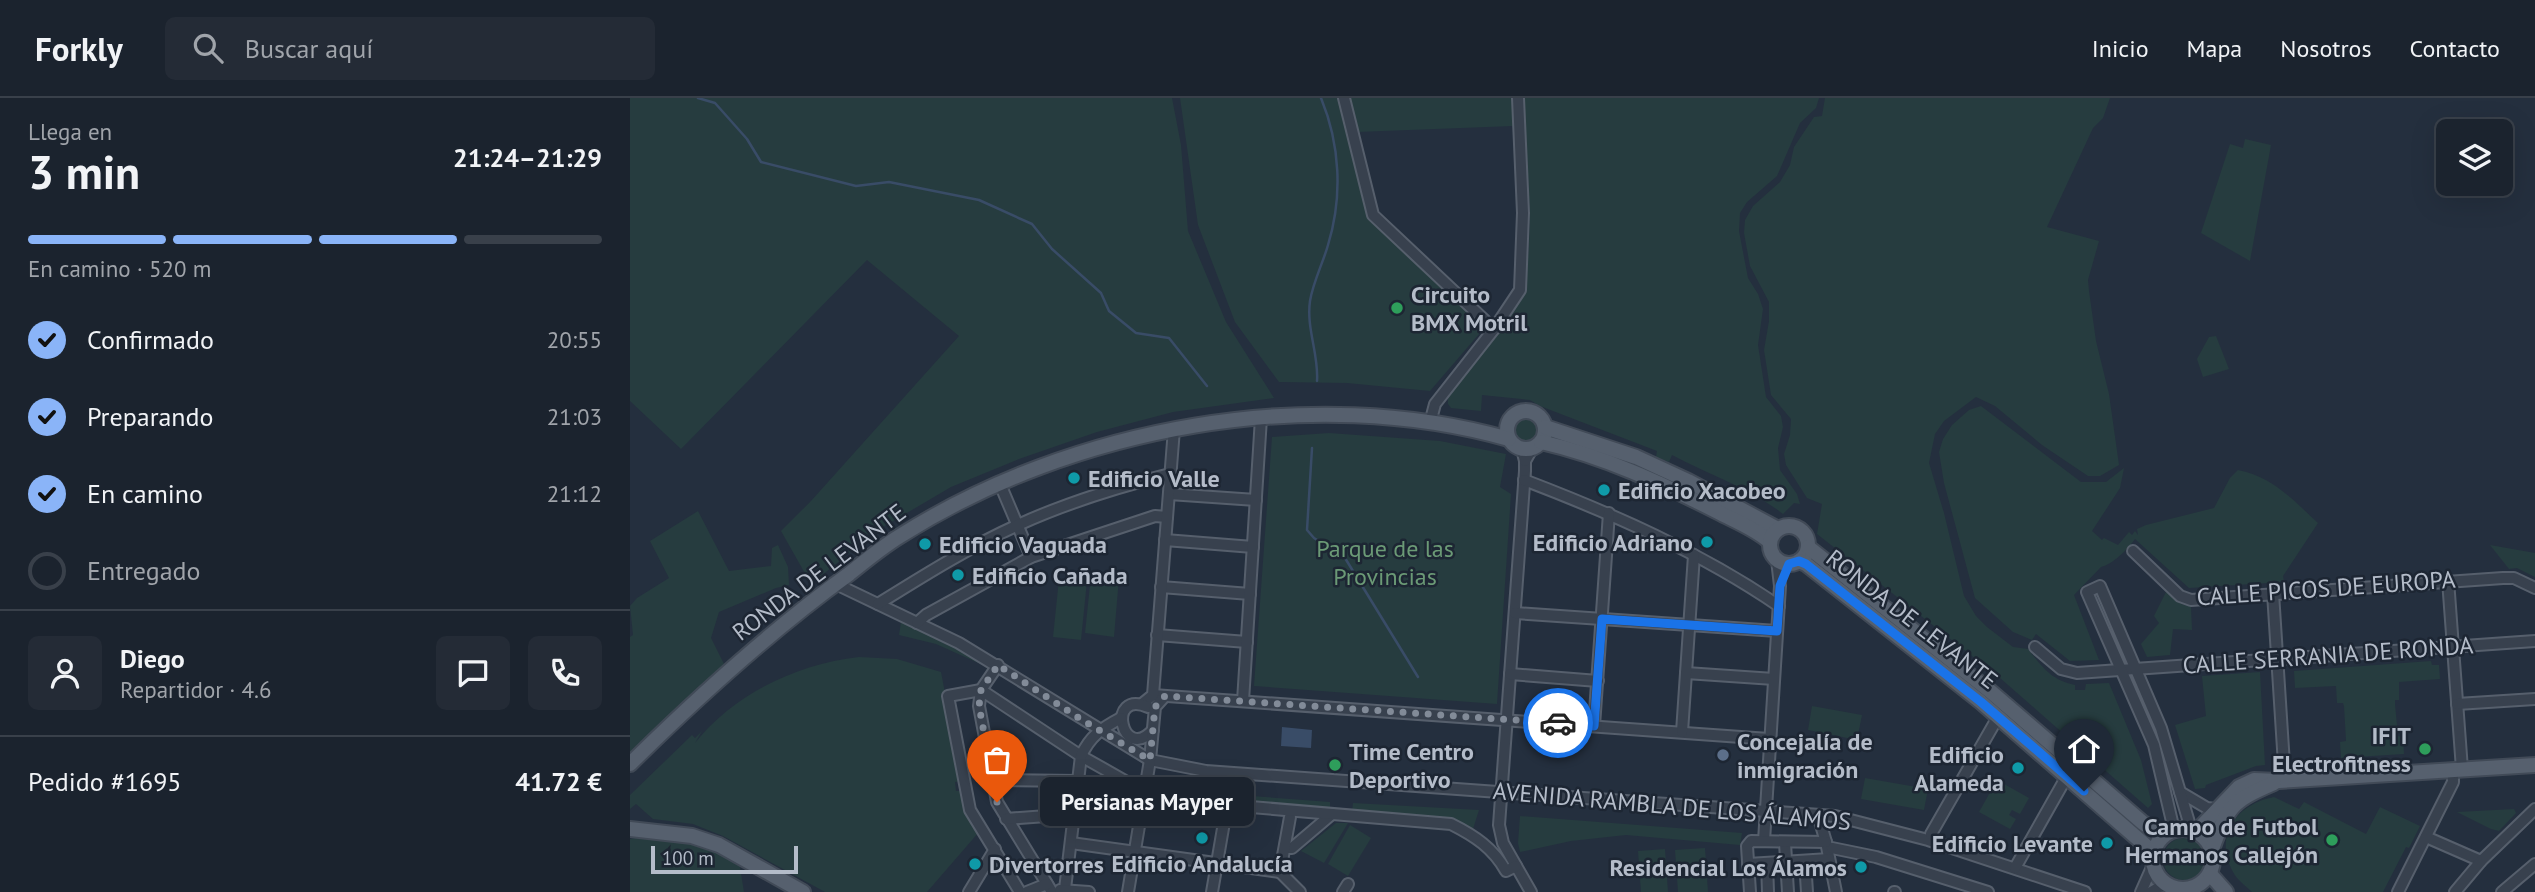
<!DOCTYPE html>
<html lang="es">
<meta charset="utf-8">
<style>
:root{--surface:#1b232e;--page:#242b36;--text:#f1f3f6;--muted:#a0a4aa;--line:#39404a;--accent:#8ab4f8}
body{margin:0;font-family:"PT Sans",sans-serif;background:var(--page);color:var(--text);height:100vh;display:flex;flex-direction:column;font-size:26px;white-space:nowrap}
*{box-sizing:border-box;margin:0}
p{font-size:23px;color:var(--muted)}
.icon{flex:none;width:38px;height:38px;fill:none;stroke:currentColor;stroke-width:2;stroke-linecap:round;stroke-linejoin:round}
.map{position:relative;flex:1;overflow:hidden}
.panel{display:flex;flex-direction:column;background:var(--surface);width:630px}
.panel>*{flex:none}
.buttons{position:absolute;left:1806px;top:21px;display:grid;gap:14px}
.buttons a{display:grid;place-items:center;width:77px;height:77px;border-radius:10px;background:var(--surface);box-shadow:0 7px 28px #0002,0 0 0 2px var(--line);font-size:35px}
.scale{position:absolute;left:21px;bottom:18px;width:147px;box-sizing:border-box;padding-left:7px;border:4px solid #b4bcc9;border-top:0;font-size:19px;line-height:24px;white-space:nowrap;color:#b4bcc9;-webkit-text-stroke:5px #1d2633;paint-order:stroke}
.pin{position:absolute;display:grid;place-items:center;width:60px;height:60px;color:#fff;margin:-72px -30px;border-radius:50% 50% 50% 0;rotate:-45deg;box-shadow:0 0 7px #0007}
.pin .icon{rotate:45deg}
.courier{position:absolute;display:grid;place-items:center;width:70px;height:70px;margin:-35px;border:5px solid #1a73e8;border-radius:50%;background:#fff;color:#222;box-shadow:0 2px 9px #0007}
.bubble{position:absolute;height:49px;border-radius:10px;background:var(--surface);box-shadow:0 7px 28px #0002,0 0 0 2px var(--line);font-size:23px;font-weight:600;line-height:49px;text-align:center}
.overview em{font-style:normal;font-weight:600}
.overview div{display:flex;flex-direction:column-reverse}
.overview{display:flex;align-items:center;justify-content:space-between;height:119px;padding:0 28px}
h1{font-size:46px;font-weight:600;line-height:52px}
.bar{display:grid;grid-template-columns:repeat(4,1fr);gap:10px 7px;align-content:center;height:84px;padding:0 28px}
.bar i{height:9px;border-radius:5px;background:var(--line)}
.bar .current{background:var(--accent)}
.bar p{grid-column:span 4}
.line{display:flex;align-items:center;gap:18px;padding:0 28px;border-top:2px solid var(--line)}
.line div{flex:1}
.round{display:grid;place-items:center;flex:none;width:74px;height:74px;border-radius:10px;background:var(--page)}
ol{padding:0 28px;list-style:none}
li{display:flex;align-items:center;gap:21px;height:77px}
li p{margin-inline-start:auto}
li .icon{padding:7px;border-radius:50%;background:var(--accent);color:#111;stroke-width:4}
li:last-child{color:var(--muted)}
li i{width:38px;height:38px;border:4px solid var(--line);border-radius:50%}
header{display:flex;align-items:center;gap:42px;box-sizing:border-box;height:98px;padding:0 35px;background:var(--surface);border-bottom:2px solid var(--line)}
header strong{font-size:33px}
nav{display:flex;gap:38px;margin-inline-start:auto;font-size:24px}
.search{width:490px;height:63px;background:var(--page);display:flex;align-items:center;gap:18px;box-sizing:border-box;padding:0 24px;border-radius:10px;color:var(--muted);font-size:26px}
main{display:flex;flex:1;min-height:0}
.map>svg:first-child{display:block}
</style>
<header>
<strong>Forkly</strong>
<div class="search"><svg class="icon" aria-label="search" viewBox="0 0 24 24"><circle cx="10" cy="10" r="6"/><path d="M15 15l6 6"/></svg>Buscar aquí</div>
<nav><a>Inicio</a><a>Mapa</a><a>Nosotros</a><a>Contacto</a></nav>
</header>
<main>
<section class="panel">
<div class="overview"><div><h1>3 min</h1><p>Llega en</p></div><em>21:24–21:29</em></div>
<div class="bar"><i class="current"></i><i class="current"></i><i class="current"></i><i></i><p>En camino · 520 m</p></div>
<ol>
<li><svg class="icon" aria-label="check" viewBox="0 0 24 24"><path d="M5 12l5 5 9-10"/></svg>Confirmado<p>20:55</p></li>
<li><svg class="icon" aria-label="check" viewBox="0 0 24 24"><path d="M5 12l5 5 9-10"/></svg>Preparando<p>21:03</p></li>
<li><svg class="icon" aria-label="check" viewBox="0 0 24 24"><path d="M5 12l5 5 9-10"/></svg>En camino<p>21:12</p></li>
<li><i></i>Entregado</li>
</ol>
<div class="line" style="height:126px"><a class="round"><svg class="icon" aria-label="person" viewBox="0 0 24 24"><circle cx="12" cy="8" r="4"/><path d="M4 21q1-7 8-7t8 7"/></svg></a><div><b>Diego</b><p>Repartidor · 4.6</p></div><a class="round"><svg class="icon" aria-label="chat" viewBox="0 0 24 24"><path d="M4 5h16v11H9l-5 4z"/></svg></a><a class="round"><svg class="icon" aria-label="phone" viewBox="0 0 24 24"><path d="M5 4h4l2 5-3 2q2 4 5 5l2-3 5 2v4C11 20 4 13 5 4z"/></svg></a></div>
<div class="line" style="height:91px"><div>Pedido #1695</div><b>41.72 €</b></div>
</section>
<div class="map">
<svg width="1905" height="794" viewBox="0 0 1905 794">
<rect width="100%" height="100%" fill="#242f3e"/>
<g fill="#263c3f">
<polygon points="0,0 542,0 551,47 558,133 596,224 644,300 543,314 467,334 389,361 321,389 248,432 181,486 151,433 181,403 329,238 237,162 51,351 0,303"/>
<polygon points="550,0 708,0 738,118 848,223 849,236 800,293 717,285 649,284 605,224 568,127"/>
<polygon points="718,0 883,0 883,28 727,34"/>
<path d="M894 0H1189L1186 10 1170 25 1147 78 1117 104 1110 115 1109 133 1118 180 1128 196 1133 211 1128 247 1136 299 1151 318 1153 329 1148 350 1150 372 1167 396 1170 406 1164 405 1153 416C1120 390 1079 377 1042 357L1039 364 1026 359 1027 353 910 308 900 302 852 297 851 313 821 310 818 306V298L894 187C906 126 895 61 894 0Z"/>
<path d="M1195 0H1480L1473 20 1463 30 1417 129 1469 143 1458 182 1459 193 1466 243 1479 296 1489 367 1470 378H1458L1412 347 1365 308 1346 299 1314 323 1305 336 1299 365 1314 415 1334 498 1346 518 1357 529 1383 549 1398 551C1413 570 1421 582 1445 587V592H1455L1456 586 1479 585 1511 662 1522 706 1518 710 1370 580 1187 436 1192 406 1177 400 1156 367 1154 356 1160 337 1161 321 1141 297 1134 252 1139 223V204L1120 168 1114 135 1115 122 1123 108 1150 84 1160 67 1164 49 1184 19 1192 18Z"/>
<polygon points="1615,41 1641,47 1620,163 1571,135 1600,46 1613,50"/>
<polygon points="1586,238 1599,271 1573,279 1567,261 1579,239"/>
<path d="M1351 308 1451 384H1476L1494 370 1490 390 1462 433 1472 442 1474 440 1488 447 1499 434 1502 437 1505 433 1508 437 1507 431 1516 427 1584 410 1600 380 1608 372C1643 379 1663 402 1688 425L1653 478 1654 484 1559 490 1505 441C1497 452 1483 466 1471 469L1444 497 1469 562 1440 563 1406 536 1402 542 1383 534 1345 500 1314 385 1309 354 1313 341 1322 327 1339 312Z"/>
<circle cx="896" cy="332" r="14"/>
<polygon points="699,335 810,343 876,356 870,389 881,396 867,606 624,588 642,339"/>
<polygon points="68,413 99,473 141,468 142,450 148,447 158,469 159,487 146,490 89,514 81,540 95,568 0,660 0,539 3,537 0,508 7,500 39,480 20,443"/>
<polygon points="1860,447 1905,455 1905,479 1887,470 1879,471"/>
<polygon points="461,477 489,480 484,539 455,535"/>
<polygon points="429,481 457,483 451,542 423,539"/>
<polygon points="1536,494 1551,506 1561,509 1562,532 1543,531 1540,557 1517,559 1511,546 1529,525 1524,518"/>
<polygon points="271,524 330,551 355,568 306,546 269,537"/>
<path d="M229 559 267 561 311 574 332 683 325 684 326 693H334L349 734 297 794H195L93 738 63 726 23 721 6 706 0 711V697L62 637 65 640 72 633 65 645C104 596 167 566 229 559Z"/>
<polygon points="1801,563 1802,567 1809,567 1810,581 1769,584 1769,602 1765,602 1765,606 1768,638 1773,639 1774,656 1711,660 1710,644 1716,643 1714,608 1713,605 1707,605 1706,588 1665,590 1664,573"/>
<polygon points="1630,574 1635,667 1626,668 1576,687 1575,690 1565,691 1545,627 1576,618 1572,578"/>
<polygon points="1182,608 1232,617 1227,642 1178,632"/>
<polygon points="1235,680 1298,691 1294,712 1231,701"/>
<polygon points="1367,682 1399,700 1390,716 1382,712 1379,717 1386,721 1380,731 1349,714"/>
<polygon points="523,683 568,694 700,704 700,711 590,704 586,727 517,717"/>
<path d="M1644 699 1669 711 1674 704 1736 736 1750 709 1790 728 1779 750 1776 749 1753 794H1622C1616 788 1607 782 1603 774 1583 737 1607 706 1644 699Z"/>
<polygon points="723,705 849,712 843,731 821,723 722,713"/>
<polygon points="1884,711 1886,715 1869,733 1861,731 1827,714"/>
<polygon points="890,718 1112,735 1110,747 996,737 941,743 890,754 888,745"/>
<polygon points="706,725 718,725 694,765 671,753"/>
<polygon points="720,727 741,740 718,778 698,766"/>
<path d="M10 739C48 741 74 747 109 763L114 794H0V741Z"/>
<circle cx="1554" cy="761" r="21"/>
<polygon points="1075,750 1078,794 1048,794 1045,752"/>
<polygon points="1035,751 1038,794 1011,794 1008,753"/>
</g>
<polygon fill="#394c67" points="652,629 682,632 681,650 651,648"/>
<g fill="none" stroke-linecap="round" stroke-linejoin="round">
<g stroke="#394c67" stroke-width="2.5">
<polyline points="68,0 85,5 117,41 131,64 226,88 259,84 349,102 402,126 422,151 471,195 479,213 506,235 539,240 577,288"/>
<path d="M687 283C689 257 676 230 680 203 683 184 693 165 698 147 713 98 710 46 691 0"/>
<polyline points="682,350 677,432 684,440 715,460 788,579"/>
</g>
<g stroke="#565f6c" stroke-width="14">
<g id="minor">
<polyline points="714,0 743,117 864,231"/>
<polyline points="800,325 805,306 864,231 890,192 893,115 888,0"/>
<polyline points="892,351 895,363 895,373 869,727 873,745 901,794"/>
<polyline points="895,363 903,349"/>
<path d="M894 382C983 416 1070 454 1149 508"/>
<polyline points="370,386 401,459"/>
<polyline points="539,396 626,402"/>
<polyline points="535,442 623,449"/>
<polyline points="1503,453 1550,498 1561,502 1873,480 1884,480 1905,490"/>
<polyline points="1818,482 1832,671"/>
<polyline points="207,484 210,488 329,545 520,662 576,673 1205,718 1298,742 1455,794"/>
<polyline points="531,489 620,496"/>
<polyline points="1643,495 1655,682"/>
<path d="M248 506C293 478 339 449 388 427 436 405 488 389 540 376"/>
<polyline points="885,515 1147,533"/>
<polyline points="287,525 296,517 401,459 525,418 537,419"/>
<polyline points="527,537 617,544"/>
<polyline points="1405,549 1431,571 1447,575 1905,543"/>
<polyline points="368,567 351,592 349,608 367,704 422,794"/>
<polyline points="1056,575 1144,581"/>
<polyline points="880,576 968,583"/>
<polyline points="351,592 318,598 340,712 390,794"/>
<polyline points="351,592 451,658 497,684 515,688"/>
<polyline points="523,597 1139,641"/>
<polyline points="613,603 631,320"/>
<polyline points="512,606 523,597 544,331"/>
<polyline points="1827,606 1905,601"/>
<path d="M518 609C475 591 492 666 523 632"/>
<polyline points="964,628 979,415"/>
<polyline points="1052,634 1064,457"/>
<polyline points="362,682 448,683"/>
<polyline points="1550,694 1577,710 1586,711"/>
<polyline points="1188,717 1196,744 1206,794"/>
<polyline points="376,721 444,716"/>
<polyline points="1544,732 1524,647 1457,494 1470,488 1531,630 1561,731"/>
<polyline points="1301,736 1368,619"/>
<polyline points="1796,739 1851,763"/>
<polyline points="1134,743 1150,488 1147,462"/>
<polyline points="441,745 650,774"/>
<polyline points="1155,745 1158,794"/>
<polyline points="655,750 662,750 702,716"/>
<polyline points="1202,750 1246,759 1358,794"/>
<polyline points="1175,763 1177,794"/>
<polyline points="1137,765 1138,794"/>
<polyline points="1118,766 1199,761"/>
<polyline points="1385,770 1437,678"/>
<polyline points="650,774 660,719"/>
<polyline points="650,774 670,794"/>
<path d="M435 791 451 658C460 638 472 630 491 620"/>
<polyline points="430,792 459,794"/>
<polyline points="339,794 365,751"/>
<polyline points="397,794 417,786"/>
<polyline points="498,794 520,662 525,609 535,598"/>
<path d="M582 794 597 707 821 726C845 738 863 750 876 773L886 768"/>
<polyline points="713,794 718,786"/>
<polyline points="1120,794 1117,748 1121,743 1196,744"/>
<polyline points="1264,794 1265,794"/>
<polyline points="1511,794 1523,767"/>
<polyline points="1521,794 1535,786"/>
<polyline points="1768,794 1823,684 1823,672"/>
<polyline points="1825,794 1851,763 1905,711"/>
<polyline points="1872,794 1905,766"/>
</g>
</g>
<g stroke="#414a57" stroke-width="18">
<g id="major">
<circle cx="896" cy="332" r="19"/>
<polyline points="915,329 1006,359 1058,383 1148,431"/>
<path d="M911 344C973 358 1031 385 1088 414 1105 423 1126 431 1140 444"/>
<circle cx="1159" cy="447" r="19"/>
<polyline points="1178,449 1360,593 1513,725 1532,738"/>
<polyline points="1169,463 1176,466 1351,604 1523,754"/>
<path d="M0 666C69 598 140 533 219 476 235 463 252 449 270 438 442 329 681 285 879 341"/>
<circle cx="1553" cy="761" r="30"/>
<polyline points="0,731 62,738 89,747 173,794"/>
<polyline points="1567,733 1609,689 1624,682 1649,683 1905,667"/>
<path d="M1582 751C1598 708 1602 703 1644 685"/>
<polyline points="1580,776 1596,794"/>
</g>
</g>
<use href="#minor" stroke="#38414e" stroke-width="10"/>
<use href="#major" stroke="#56606e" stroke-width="14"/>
</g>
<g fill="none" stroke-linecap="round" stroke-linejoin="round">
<polyline stroke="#828b98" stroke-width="7" stroke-dasharray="0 12.6" points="367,704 349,608 351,592 368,567 452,622 520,662 525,609 535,598 928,625"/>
<polyline stroke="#1a73e8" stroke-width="9" points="928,625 964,628 972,521 1147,533 1150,488 1159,466 1169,463 1176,466 1351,604 1454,693"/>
</g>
<g fill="#2e9e5b" stroke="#1d2633" stroke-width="2.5">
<circle cx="767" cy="210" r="7"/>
<circle cx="1795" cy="651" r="7"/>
<circle cx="705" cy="667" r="7"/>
<circle cx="1702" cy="742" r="7"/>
</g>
<g fill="#0f9aa8" stroke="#1d2633" stroke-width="2.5">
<circle cx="444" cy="380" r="7"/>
<circle cx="974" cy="392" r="7"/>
<circle cx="1077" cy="444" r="7"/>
<circle cx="295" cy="446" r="7"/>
<circle cx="328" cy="477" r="7"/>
<circle cx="1388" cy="670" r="7"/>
<circle cx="572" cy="740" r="7"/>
<circle cx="1477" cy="745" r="7"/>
<circle cx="345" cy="766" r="7"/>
<circle cx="1231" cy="769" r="7"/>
</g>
<circle fill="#5c6f8a" stroke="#1d2633" stroke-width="2.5" cx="1093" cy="657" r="7"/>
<g text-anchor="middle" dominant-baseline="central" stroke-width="5" stroke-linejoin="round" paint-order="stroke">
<g font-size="24" font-weight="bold" fill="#b4bcc9" stroke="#1d2633" text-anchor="start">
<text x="781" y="196">Circuito<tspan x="781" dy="28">BMX Motril</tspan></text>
<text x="458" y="380">Edificio Valle</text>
<text x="988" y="392">Edificio Xacobeo</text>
<text x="1063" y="444" text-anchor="end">Edificio Adriano</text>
<text x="309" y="446">Edificio Vaguada</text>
<text x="342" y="477">Edificio Cañada</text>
<text x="1781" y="637" text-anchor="end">IFIT<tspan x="1781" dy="28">Electrofitness</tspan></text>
<text x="1107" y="643">Concejalía de<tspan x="1107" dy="28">inmigración</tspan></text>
<text x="719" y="653">Time Centro<tspan x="719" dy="28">Deportivo</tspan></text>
<text x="1374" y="656" text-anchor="end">Edificio<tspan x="1374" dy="28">Alameda</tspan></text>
<text x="1688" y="728" text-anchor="end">Campo de Futbol<tspan x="1688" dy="28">Hermanos Callejón</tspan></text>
<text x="1463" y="745" text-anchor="end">Edificio Levante</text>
<text x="572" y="765" text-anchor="middle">Edificio Andalucía</text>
<text x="359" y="766">Divertorres</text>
<text x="1217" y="769" text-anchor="end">Residencial Los Álamos</text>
</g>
<g font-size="24" fill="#6b9a76" stroke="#1d2633">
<text x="755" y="450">Parque de las<tspan x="755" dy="28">Provincias</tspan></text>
</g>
<g font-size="24" fill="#b4bcc9" stroke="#1d2633">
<text transform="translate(189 474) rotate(-37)">RONDA DE LEVANTE</text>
<text transform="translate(1696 490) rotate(-4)">CALLE PICOS DE EUROPA</text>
<text transform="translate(1282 521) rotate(38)">RONDA DE LEVANTE</text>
<text transform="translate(1698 557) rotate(-4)">CALLE SERRANIA DE RONDA</text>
<text transform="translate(1042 708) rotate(5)">AVENIDA RAMBLA DE LOS ÁLAMOS</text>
</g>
</g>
</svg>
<div class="buttons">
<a><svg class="icon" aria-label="layers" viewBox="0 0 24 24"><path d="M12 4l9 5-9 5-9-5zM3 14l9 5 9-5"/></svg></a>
</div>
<div class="scale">100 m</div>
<div class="pin" style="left:367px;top:704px;background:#ea580c"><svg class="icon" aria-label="bag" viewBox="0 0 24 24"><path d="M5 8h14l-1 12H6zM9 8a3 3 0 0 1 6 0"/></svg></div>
<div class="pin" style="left:1454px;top:693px;background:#1f2937"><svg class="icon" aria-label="home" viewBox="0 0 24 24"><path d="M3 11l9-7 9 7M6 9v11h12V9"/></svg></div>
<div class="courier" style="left:928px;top:625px"><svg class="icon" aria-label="car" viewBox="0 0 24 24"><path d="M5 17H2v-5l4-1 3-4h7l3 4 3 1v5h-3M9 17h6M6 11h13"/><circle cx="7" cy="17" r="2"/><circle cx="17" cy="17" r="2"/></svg></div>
<div class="bubble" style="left:410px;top:679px;width:214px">Persianas Mayper</div>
</div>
</main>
